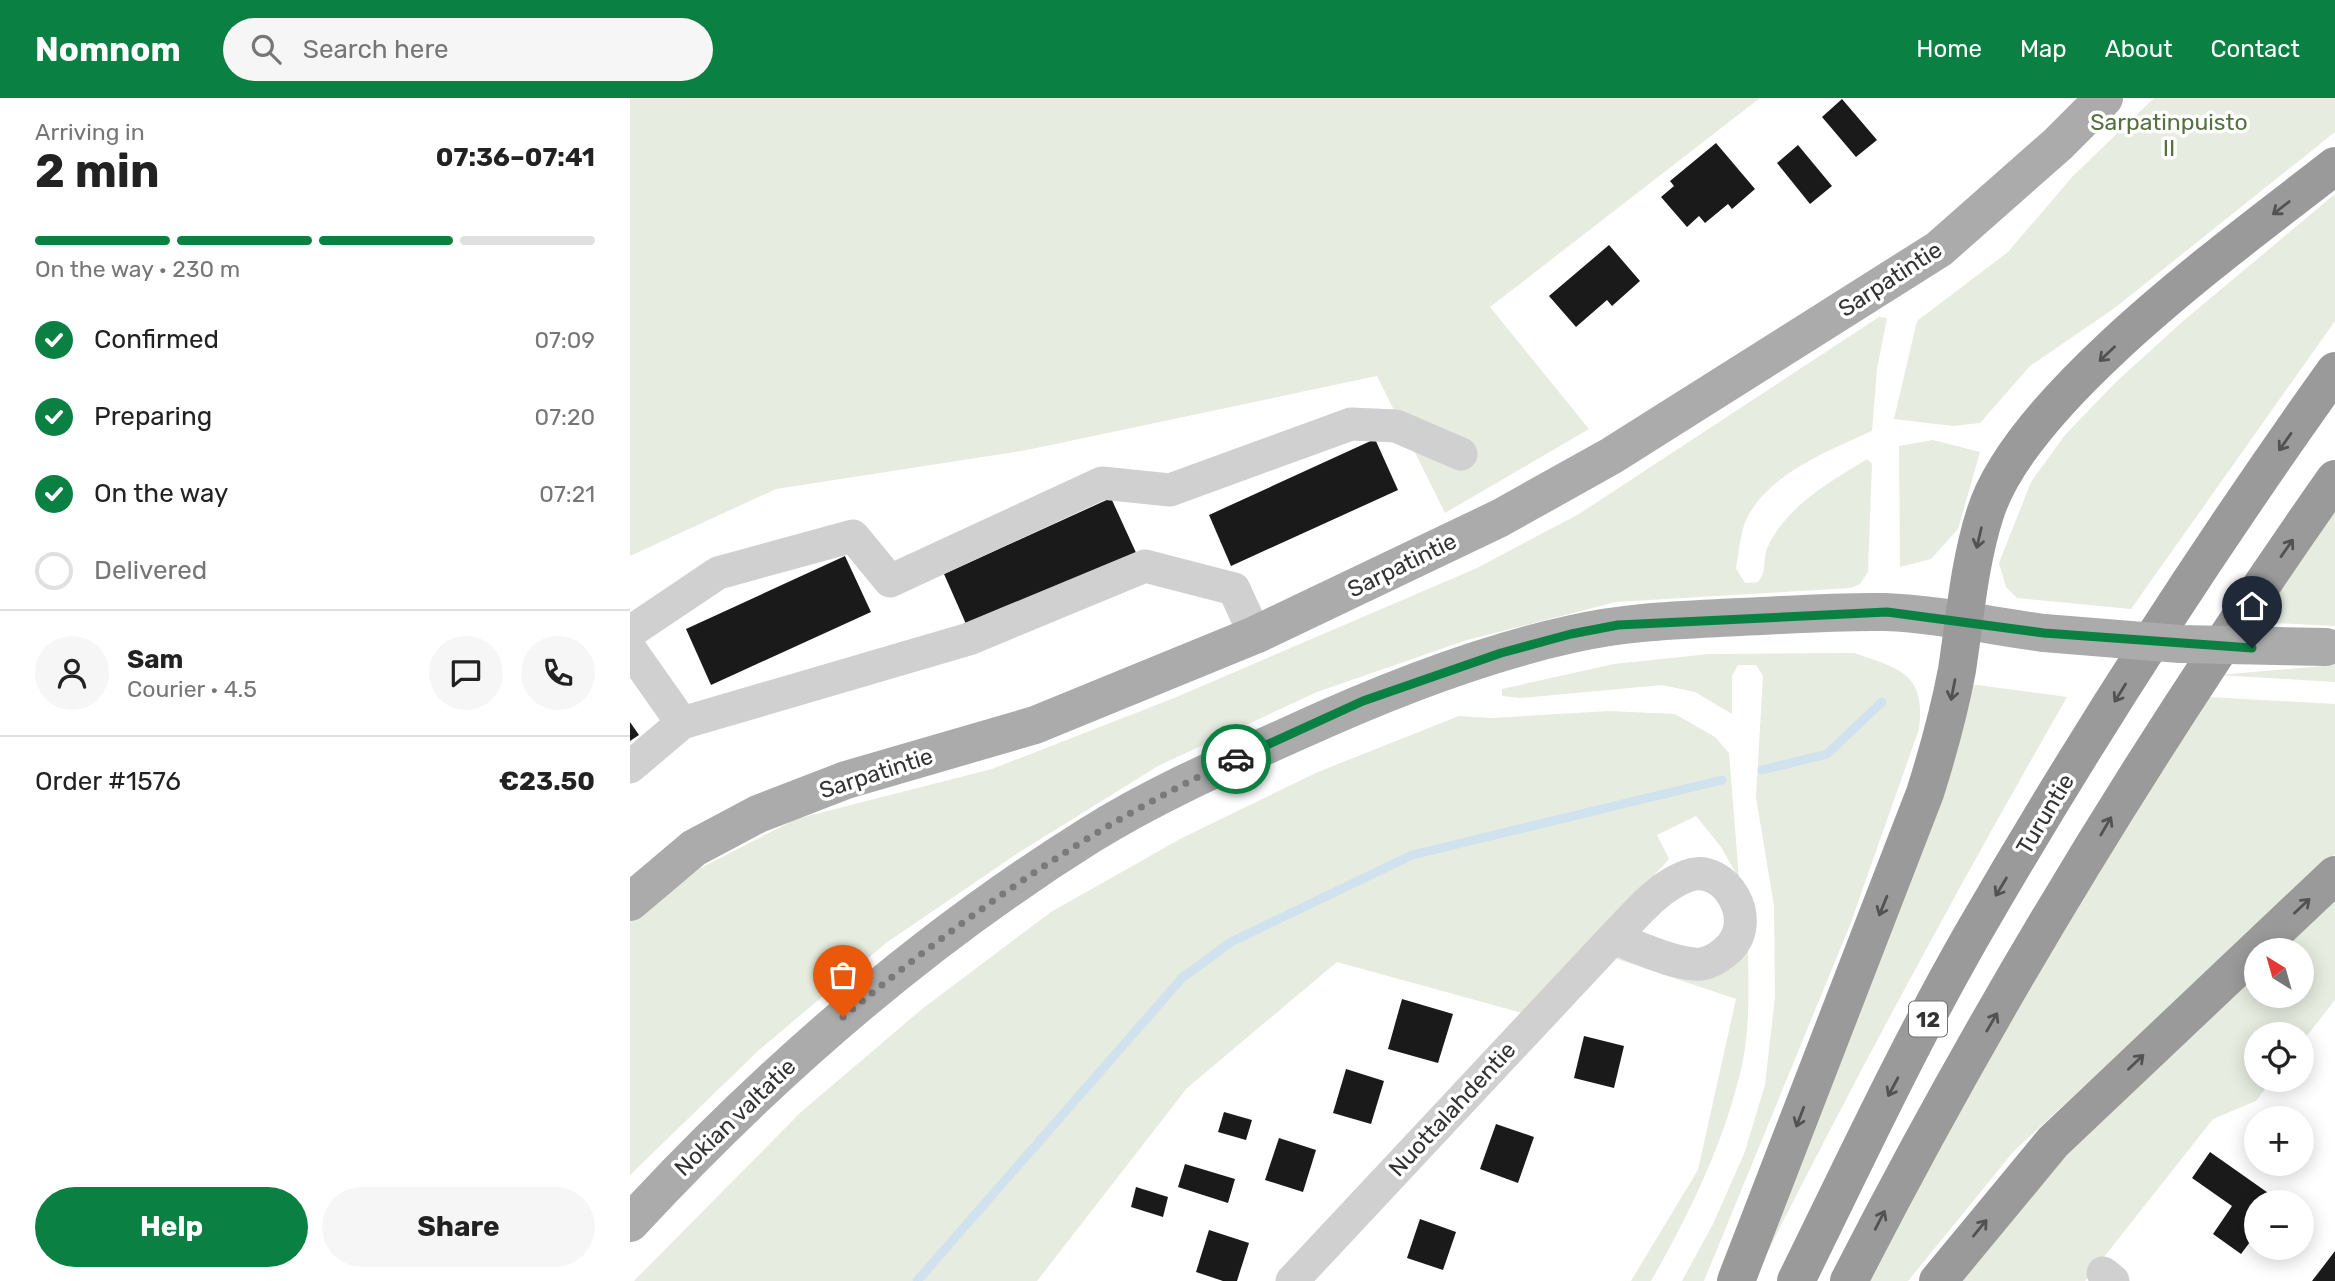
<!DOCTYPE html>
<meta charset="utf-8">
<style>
:root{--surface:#fff;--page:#f6f6f6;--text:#222;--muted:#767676;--line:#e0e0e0;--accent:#0b8043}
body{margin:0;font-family:Rubik,sans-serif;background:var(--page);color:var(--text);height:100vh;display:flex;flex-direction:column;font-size:26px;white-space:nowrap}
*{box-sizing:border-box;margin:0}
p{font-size:23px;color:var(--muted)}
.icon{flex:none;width:38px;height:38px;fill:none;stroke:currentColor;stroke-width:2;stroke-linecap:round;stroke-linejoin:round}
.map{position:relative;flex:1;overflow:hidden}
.sheet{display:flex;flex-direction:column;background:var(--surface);width:630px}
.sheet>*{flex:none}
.needle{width:46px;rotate:323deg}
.tools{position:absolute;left:1614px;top:840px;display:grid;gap:14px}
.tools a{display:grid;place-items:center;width:70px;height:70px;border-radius:50%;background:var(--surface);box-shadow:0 4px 18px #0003;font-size:35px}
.pin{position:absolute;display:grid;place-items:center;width:60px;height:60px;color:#fff;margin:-72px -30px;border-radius:50% 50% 50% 0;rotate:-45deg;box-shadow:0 0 7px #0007}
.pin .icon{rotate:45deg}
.courier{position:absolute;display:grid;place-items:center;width:70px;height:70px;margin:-35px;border:5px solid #0b8043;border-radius:50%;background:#fff;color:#222;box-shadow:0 2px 9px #0007}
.headline em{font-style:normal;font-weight:700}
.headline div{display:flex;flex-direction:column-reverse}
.headline{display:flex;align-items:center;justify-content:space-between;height:119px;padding:0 35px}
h1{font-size:46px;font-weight:700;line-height:52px}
.bar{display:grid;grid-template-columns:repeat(4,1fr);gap:10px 7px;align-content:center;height:84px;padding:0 35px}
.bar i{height:9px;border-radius:5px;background:var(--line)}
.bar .current{background:var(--accent)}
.bar p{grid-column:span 4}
.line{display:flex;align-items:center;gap:18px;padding:0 35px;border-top:2px solid var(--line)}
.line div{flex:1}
.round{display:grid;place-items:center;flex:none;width:74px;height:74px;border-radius:37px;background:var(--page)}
ol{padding:0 35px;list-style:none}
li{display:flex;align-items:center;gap:21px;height:77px}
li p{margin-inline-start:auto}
li .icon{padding:7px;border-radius:50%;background:var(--accent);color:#fff;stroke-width:4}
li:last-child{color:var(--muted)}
li i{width:38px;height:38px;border:4px solid var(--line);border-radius:50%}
.button{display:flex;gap:14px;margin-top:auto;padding:14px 35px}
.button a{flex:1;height:80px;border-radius:42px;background:var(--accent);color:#fff;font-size:28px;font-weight:700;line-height:80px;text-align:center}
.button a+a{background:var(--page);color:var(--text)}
header{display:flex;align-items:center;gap:42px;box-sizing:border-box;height:98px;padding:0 35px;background:var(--accent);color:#fff}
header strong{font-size:33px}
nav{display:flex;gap:38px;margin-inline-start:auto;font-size:24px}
.search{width:490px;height:63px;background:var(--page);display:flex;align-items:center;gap:18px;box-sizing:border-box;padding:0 24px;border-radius:38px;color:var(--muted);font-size:26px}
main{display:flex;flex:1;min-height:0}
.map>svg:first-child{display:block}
</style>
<header>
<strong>Nomnom</strong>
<div class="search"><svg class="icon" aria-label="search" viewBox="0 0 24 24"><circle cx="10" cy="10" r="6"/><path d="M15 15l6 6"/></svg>Search here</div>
<nav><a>Home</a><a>Map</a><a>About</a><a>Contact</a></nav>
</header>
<main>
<section class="sheet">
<div class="headline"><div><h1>2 min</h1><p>Arriving in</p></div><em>07:36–07:41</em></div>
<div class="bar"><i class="current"></i><i class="current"></i><i class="current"></i><i></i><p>On the way · 230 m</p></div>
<ol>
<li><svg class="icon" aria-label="check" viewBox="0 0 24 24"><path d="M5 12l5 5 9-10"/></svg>Confirmed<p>07:09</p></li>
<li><svg class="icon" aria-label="check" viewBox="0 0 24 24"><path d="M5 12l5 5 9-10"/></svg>Preparing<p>07:20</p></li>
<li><svg class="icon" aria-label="check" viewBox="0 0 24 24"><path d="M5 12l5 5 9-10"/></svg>On the way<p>07:21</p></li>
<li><i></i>Delivered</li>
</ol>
<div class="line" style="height:126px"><a class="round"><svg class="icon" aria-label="person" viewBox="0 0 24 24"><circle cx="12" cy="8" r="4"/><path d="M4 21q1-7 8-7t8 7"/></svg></a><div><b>Sam</b><p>Courier · 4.5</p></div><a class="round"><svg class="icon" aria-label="chat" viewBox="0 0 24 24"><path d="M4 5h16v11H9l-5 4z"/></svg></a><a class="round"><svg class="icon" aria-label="phone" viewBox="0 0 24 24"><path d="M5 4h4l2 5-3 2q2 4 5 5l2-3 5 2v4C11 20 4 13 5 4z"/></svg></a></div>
<div class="line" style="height:91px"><div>Order #1576</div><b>€23.50</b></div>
<div class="button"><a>Help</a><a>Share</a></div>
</section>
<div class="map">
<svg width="1705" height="1183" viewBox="0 0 1705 1183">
<rect width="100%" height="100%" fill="#fff"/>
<g fill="#e6ecdf">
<polygon points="0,0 1130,0 860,209 959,331 815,415 747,278 397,352 146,391 0,458"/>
<polygon points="1524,0 1705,0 1705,34 1486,209 1400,268 1350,325 1323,328 1264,321 1287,223 1378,154 1443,78"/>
<polygon points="1705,96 1705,223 1501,511 1387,500 1376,489 1369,465 1401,384 1435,337 1485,285 1552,224"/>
<path d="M1249 219 1257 220 1247 271 1242 333C1198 353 1139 375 1116 422 1110 436 1109 456 1106 470L1115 485 1128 484C1138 472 1132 461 1138 448 1159 406 1199 385 1237 361L1242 366 1238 474 1230 486 1221 490 986 504 837 542 687 594 528 668 388 755 256 845 129 952 0 1077V824L69 771 166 721 362 671 544 600 847 470 949 416Z"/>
<polygon points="1303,342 1350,354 1328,431 1301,461 1270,469 1269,348"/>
<polygon points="1705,412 1705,528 1624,524"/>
<path d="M1224 555C1270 571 1296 575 1289 631L1220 827 1074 1183H1052L1083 1126 1114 1056 1135 987 1145 899 1144 808 1126 699 1133 578 1126 567H1108L1102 578V616L1065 594 1032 587 891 600 872 598V591L984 566 1079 556Z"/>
<polygon points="1705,567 1705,584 1589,577"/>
<path d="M1339 586 1437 599C1327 791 1222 985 1123 1183Z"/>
<path d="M1578 599 1705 606V756L1384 1053 1278 1183H1239C1342 982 1457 789 1578 599Z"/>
<polygon points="979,613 1045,616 1085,639 1099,655 1109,781 1091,749 1066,718 1027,737 1039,761 900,917 707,864 557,990 407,1183 4,1183 171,1014 292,911 421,814 550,741 688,674 829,618 861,620"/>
<polygon points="1705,801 1705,902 1671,945 1671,936 1626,936 1626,982 1642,982 1626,1003 1583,1021 1455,1183 1319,1183 1376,1112 1626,874 1626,898 1671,898 1671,852 1649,852"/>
<path d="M1118 854C1119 898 1120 944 1107 987 1089 1055 1056 1122 1021 1183H1001L1068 1072 1106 901 981 859 1096 870Z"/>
</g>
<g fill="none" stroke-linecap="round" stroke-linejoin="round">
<g stroke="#cfe2ee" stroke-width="9">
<polyline points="1132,672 1197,656 1252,604"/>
<polyline points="287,1183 552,880 601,844 782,757 1092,682"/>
</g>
</g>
<g fill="#1a1a1a">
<polygon points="1212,1 1247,42 1226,59 1192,19"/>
<polygon points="1086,45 1125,91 1102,111 1098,106 1075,125 1069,118 1057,129 1031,99 1044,88 1040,83"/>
<polygon points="1168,47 1202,88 1180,106 1147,65"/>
<polygon points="979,147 1010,183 982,208 977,202 946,229 919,198"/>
<polygon points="745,341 768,392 601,468 579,417"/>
<polygon points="481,400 508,459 340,535 314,476"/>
<polygon points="215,458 241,514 81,587 56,531"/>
<polygon points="0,624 9,637 0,643"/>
<polygon points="772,901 823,916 808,965 758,951"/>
<polygon points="954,938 994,948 984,990 944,980"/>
<polygon points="716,971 754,983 741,1026 703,1015"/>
<polygon points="594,1014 622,1022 616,1042 588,1034"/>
<polygon points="866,1026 904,1039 888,1085 850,1071"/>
<polygon points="649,1040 686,1052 673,1094 635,1082"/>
<polygon points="1580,1054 1651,1104 1626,1104 1626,1136 1611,1156 1583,1136 1602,1108 1562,1080"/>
<polygon points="555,1066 605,1081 598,1105 548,1089"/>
<polygon points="506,1089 538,1099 533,1119 501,1109"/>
<polygon points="790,1121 826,1134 813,1172 777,1160"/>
<polygon points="579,1132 619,1145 607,1183 593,1183 566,1174"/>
<polygon points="1705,1153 1705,1183 1682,1183"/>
</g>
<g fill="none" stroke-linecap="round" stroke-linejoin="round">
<g stroke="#d0d0d0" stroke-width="33">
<polyline points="0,534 88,475 223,438 260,483 472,385 540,392 721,326 766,328 831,356"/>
<polyline points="0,551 52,625 339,541 515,468 604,491 625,537"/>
<polyline points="0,669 52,625"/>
<polyline points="1473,1175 1483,1183"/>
<path d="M662 1183 983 840C1005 818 1027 789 1057 778 1095 763 1132 825 1095 854 1088 860 1080 865 1071 866 1047 868 1006 848 983 840"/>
</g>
<g stroke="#ababab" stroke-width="38">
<polyline points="0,804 64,750 128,716 216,682 405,627 625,537 870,420 981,358 1309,151 1428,46 1474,0"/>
<path d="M0 1125C137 977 289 844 460 737 524 697 593 667 662 636 751 595 846 557 942 536 997 523 1054 522 1110 519 1158 517 1206 513 1255 514 1307 516 1362 528 1414 535"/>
</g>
<g stroke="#9a9a9a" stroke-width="38">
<path d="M1106 1183 1295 695C1308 654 1319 614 1327 572 1335 520 1339 466 1355 416 1391 299 1608 144 1705 68"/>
<path d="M1166 1183C1223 1067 1278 949 1342 837 1454 643 1575 455 1705 273"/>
<path d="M1219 1183C1361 905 1525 637 1705 381"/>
<polyline points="1308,1183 1423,1044 1705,777"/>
</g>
<polyline stroke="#ababab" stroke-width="38" points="1414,535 1550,546 1696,549"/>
</g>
<defs><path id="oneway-shaft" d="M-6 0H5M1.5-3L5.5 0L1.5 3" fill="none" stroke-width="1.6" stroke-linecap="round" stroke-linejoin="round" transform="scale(1.75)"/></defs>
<g stroke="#525252">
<use href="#oneway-shaft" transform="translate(1651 110) rotate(142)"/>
<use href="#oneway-shaft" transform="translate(1477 256) rotate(136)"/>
<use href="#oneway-shaft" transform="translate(1655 344) rotate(125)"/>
<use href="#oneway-shaft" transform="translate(1349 440) rotate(103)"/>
<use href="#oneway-shaft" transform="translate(1657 450) rotate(-55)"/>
<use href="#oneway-shaft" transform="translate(1323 592) rotate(101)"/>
<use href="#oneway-shaft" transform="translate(1490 595) rotate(122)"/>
<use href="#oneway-shaft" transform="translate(1476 728) rotate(-60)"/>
<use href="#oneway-shaft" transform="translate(1371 789) rotate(121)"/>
<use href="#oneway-shaft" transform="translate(1253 808) rotate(112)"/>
<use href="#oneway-shaft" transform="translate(1672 808) rotate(-43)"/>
<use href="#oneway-shaft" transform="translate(1362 924) rotate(-60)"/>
<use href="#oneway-shaft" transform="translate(1506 964) rotate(-44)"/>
<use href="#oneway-shaft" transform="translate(1263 989) rotate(118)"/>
<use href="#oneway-shaft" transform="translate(1170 1019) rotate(111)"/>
<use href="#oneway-shaft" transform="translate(1250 1122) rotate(-63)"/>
<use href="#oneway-shaft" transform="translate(1350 1130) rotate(-51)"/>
</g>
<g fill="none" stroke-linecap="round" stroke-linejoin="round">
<path stroke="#7a7a7a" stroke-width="7" stroke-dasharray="0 12.6" d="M213 919C334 818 462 727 606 661"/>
<polyline stroke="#0b8043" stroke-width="9" points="606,661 733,603 871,555 941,536 988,527 1257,514 1414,535 1622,550"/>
</g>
<g text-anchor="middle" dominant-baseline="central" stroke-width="7" stroke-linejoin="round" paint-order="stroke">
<rect fill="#fff" stroke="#707070" stroke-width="2" x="1279" y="903.5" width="38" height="35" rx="5"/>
<g font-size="21" font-weight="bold" fill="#333">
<text x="1298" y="921">12</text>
</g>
<g font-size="23" fill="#56703f" stroke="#fff">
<text x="1539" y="24">Sarpatinpuisto<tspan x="1539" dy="26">II</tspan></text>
</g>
<g font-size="23" fill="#333" stroke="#fff">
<text transform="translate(1260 181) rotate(-33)">Sarpatintie</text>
<text transform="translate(772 467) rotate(-26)">Sarpatintie</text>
<text transform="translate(246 675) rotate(-18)">Sarpatintie</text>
<text transform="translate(1415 716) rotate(-59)">Turuntie</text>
<text transform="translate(822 1011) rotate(-47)">Nuottalahdentie</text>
<text transform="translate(105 1019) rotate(-44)">Nokian valtatie</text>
</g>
</g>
</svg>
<div class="tools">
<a><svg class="needle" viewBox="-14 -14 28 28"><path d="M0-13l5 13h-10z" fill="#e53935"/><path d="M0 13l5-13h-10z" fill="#767676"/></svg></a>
<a><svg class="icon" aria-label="locate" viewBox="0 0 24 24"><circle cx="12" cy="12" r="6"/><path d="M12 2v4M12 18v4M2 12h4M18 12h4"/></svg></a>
<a>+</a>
<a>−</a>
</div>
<div class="pin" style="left:213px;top:919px;background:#ea580c"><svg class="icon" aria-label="bag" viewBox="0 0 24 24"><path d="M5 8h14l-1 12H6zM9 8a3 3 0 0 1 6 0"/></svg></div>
<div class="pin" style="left:1622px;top:550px;background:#1f2937"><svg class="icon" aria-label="home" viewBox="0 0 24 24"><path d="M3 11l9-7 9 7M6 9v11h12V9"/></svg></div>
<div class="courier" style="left:606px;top:661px"><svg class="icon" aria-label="car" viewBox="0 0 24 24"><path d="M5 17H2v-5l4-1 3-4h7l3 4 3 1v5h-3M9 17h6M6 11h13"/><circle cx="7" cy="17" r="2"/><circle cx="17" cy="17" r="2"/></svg></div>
</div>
</main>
